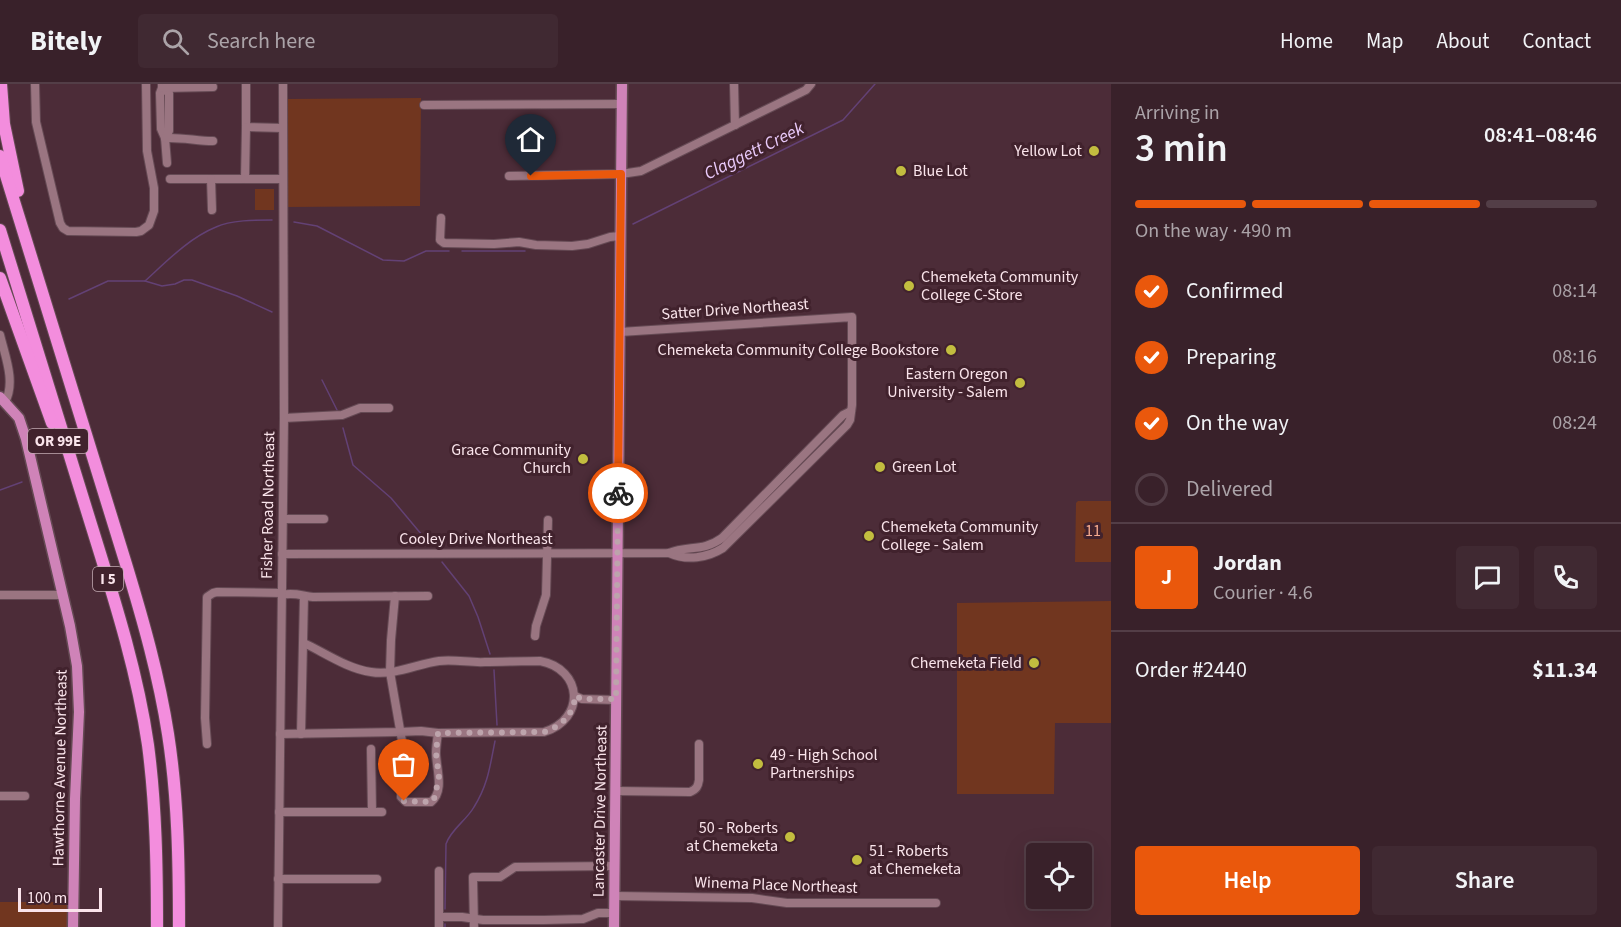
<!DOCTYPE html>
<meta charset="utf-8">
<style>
:root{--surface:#39212a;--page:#402932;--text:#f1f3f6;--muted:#aba3a8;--line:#533e47;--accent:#ea580c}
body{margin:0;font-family:"Source Sans 3",sans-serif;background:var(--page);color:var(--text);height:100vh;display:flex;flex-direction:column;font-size:22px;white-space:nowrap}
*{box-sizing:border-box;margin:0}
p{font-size:20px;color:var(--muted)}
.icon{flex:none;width:33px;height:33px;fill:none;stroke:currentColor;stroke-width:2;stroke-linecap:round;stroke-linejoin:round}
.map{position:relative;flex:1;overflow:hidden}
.drawer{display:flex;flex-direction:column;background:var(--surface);width:510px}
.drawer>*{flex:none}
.tools{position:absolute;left:1026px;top:759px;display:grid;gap:12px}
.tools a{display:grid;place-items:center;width:66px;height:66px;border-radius:6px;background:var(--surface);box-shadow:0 6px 24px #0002,0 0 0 2px var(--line);font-size:30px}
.scale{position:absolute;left:18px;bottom:15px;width:84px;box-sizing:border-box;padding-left:6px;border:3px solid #fae4eb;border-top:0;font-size:16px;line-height:21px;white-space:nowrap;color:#fae4eb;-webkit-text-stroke:4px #41222d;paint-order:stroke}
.pin{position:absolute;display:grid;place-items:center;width:51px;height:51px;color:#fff;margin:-62px -26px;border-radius:50% 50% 50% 0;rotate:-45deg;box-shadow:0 0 6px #0007}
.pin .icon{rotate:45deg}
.courier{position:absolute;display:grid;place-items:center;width:60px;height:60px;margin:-30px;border:4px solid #ea580c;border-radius:50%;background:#fff;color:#222;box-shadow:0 2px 8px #0007}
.overview em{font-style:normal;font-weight:600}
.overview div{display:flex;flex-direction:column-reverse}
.overview{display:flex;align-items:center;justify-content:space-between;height:102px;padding:0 24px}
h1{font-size:39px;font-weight:600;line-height:45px}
.bar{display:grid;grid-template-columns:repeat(4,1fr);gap:9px 6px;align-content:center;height:72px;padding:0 24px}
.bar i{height:8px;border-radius:4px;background:var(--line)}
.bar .current{background:var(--accent)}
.bar p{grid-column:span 4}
.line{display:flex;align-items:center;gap:15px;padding:0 24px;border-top:2px solid var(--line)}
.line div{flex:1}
.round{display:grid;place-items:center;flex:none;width:63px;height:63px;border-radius:6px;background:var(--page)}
ol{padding:0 24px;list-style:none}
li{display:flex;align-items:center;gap:18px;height:66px}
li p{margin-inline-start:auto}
li .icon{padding:6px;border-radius:50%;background:var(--accent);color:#fff;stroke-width:4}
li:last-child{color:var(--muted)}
li i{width:33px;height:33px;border:3px solid var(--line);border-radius:50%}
.button{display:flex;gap:12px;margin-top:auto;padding:12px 24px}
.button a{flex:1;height:69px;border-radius:6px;background:var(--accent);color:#fff;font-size:24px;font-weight:600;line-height:69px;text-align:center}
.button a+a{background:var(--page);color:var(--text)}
header{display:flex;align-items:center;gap:36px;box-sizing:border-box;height:84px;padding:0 30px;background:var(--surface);border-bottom:2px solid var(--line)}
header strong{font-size:28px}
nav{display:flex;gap:33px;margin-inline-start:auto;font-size:21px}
.search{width:420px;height:54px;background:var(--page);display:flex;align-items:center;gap:15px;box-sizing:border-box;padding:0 21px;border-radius:6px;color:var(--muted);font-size:22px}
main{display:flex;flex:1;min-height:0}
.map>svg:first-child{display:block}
</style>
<header>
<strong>Bitely</strong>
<div class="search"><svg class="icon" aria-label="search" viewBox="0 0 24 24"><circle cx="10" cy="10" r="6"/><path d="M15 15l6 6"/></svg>Search here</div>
<nav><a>Home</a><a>Map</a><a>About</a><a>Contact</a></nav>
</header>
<main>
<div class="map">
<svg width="1111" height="843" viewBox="0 0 1111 843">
<rect width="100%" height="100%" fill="#4c2c38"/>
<g fill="#71361f">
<polygon points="421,14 420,122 288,123 288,15"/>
<rect x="255" y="105" width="19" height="21"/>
<polygon points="1078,417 1111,417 1111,478 1075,478 1076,419"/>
<polygon points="1111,517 1111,639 1055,639 1054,710 957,710 957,519"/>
<polygon points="0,818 69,818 68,843 0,843"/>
</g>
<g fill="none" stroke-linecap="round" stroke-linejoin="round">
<g stroke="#634175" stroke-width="1.5">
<polyline points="294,138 317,142 383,176 404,177 426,167 449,167"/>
<polyline points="633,140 843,36 875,0"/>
<polyline points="462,167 525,167"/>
<path d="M145 197C167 177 189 154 216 143 231 136 255 136 272 136"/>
<polyline points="69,215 108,197 145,197 162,202 175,200 184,196 192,196 237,212 272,228"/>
<polyline points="322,296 337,326"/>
<polyline points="343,344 353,381 391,414 427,457"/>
<polyline points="0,406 22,398"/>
<polyline points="442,478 469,512 478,533 490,570"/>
<polyline points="494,586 497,641"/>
<path d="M445 825 446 760C451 745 466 737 474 723 488 701 490 682 495 657"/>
<polyline points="445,843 445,840"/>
</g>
<g stroke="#654a54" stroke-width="10">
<g id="minor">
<polyline points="35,0 36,38 60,139 63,144 68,147 136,148 141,147 149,141 154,127 154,104 147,67 146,0"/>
<polyline points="162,0 162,4 160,9 161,45 165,54 167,79"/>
<polyline points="246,0 246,43 283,44"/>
<polyline points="734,0 735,41"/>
<polyline points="162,4 169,9 169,47 165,54"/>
<polyline points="163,4 213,3"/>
<polyline points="424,21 622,20"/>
<path d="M165 54C182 53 197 57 213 57"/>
<polyline points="509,92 621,90 641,87 806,6 811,0"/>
<polyline points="170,95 245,95 246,43"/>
<polyline points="211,95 212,126"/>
<polyline points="245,95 283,95"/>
<polyline points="441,134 440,156 444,159 494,160 519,158 536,161 572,162 588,160 610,153 620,152"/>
<path d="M620 248 852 233V321L850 336 847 341 723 464C707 474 687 477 669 469"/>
<path d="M0 251C5 272 16 298 5 318"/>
<polyline points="284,334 342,331 360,324 389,324"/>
<polyline points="283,435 324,435"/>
<path d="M282 470 669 469C688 461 703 468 722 454L843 331 851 327"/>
<polyline points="0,511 63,511"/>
<path d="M282 511C294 508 302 512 313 513L428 512"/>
<path d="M395 512 391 556 390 588 402 657 401 713 406 718H431C445 707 436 684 436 669 436 663 437 656 438 649"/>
<polyline points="535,552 536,542 546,511 548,436"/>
<polyline points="575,612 582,615 616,616"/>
<path d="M280 650 400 648 421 647 438 649 544 648C586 635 583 585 540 577 522 577 503 578 485 578 470 579 455 575 439 577 417 580 394 592 371 588 348 585 325 569 304 559"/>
<polyline points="301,650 304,512"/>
<polyline points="207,660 205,634 207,513 213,509 217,508 282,509"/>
<polyline points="371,665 372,728"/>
<path d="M616 707 690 708C697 705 698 702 699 696V660"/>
<polyline points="0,712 25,712"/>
<polyline points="279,728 382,728"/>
<polyline points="278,795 377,795"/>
<polyline points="614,812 752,814 787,819 936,819"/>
<polyline points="439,833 462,833 483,836 544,836 583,835 598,829 614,829"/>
<polyline points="278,843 284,334 283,0"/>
<polyline points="439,843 439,787"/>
<polyline points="474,843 473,793 500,793 515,783 615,782"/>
</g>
</g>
<g stroke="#654a54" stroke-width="13">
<g id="major">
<polyline points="0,313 19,334 26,355 70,542 77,582 79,628 75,715 73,843"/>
<polyline points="614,843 622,0"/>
</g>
</g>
<g stroke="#654a54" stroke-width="14">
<g id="highway">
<polyline points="1,0 4,40 18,107"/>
<path d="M0 72 126 480C143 536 159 592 168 650 178 714 179 779 179 843"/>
<path d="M0 146C30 243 60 340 90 437 113 511 137 585 148 661 156 722 157 783 157 843"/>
<polyline points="0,194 52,339"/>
</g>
</g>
<use href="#minor" stroke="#9a7581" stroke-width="8"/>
<use href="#major" stroke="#cf83b8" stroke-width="10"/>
<use href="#highway" stroke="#f38ddd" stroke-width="12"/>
</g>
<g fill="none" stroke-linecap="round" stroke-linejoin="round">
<path stroke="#bda4ac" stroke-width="6" stroke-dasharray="0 10.8" d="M404 717 431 718 434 715 439 694 436 669 438 649 544 648C561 643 574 630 575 612L582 615H616L618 409"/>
<polyline stroke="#ea580c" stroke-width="8" points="531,92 621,90 618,409"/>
</g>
<g fill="#c2bd3f" stroke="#41222d" stroke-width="2">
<circle cx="1094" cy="67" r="6"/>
<circle cx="901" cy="87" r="6"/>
<circle cx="909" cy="202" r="6"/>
<circle cx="951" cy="266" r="6"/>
<circle cx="1020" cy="299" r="6"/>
<circle cx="583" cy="375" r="6"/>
<circle cx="880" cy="383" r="6"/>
<circle cx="869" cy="452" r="6"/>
<circle cx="1034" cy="579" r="6"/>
<circle cx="758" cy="680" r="6"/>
<circle cx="790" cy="753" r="6"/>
<circle cx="857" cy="776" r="6"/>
</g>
<g text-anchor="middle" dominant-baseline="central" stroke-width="6" stroke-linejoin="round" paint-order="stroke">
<g fill="#41222d" stroke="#c2aab2" stroke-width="1.5">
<rect x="28" y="345" width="60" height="24" rx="4.5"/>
<rect x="93" y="483" width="30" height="24" rx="4.5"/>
</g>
<g font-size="15" font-weight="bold" fill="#fae4eb">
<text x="58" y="357">OR 99E</text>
<text x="108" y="495">I 5</text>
</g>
<g font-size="16" fill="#fae4eb" stroke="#41222d" text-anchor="end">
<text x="1082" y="67">Yellow Lot</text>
<text x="913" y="87" text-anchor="start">Blue Lot</text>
<text x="921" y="193" text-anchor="start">Chemeketa Community<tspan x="921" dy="18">College C-Store</tspan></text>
<text x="939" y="266">Chemeketa Community College Bookstore</text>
<text x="1008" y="290">Eastern Oregon<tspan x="1008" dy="18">University - Salem</tspan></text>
<text x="571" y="366">Grace Community<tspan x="571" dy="18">Church</tspan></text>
<text x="892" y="383" text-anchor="start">Green Lot</text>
<text x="881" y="443" text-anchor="start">Chemeketa Community<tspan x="881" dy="18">College - Salem</tspan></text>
<text x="1022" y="579">Chemeketa Field</text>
<text x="770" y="671" text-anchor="start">49 - High School<tspan x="770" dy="18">Partnerships</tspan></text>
<text x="778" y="744">50 - Roberts<tspan x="778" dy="18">at Chemeketa</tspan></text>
<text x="869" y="767" text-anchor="start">51 - Roberts<tspan x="869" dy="18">at Chemeketa</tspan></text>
</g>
<g font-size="16" fill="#fae4eb" stroke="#41222d">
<text transform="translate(735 225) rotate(-4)">Satter Drive Northeast</text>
<text transform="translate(268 421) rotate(-89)">Fisher Road Northeast</text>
<text x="476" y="455">Cooley Drive Northeast</text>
<text transform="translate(60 684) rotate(-89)">Hawthorne Avenue Northeast</text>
<text transform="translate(600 727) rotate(-89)">Lancaster Drive Northeast</text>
<text transform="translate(776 801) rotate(2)">Winema Place Northeast</text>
</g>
<g font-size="16" fill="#f6aa8e" stroke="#41222d">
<text x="1093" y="447">11</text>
</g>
<g font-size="18" font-style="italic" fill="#eacbfb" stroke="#41222d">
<text transform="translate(754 67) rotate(-26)">Claggett Creek</text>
</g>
</g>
</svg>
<div class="tools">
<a><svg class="icon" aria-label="locate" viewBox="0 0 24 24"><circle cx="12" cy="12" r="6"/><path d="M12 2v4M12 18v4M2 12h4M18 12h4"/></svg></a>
</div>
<div class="scale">100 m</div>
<div class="pin" style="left:404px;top:717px;background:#ea580c"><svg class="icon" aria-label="bag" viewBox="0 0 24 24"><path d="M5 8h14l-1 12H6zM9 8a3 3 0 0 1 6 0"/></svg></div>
<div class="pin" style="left:531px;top:92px;background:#1f2937"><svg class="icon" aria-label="home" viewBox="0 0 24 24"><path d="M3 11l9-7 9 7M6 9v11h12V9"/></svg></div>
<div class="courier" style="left:618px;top:409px"><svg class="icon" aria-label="bike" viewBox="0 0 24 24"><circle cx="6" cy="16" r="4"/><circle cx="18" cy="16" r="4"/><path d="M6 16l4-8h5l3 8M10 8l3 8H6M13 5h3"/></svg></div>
</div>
<section class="drawer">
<div class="overview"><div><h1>3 min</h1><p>Arriving in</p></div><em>08:41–08:46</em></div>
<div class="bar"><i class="current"></i><i class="current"></i><i class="current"></i><i></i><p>On the way · 490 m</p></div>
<ol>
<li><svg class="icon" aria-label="check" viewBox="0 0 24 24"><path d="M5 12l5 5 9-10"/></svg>Confirmed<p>08:14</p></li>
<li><svg class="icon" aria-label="check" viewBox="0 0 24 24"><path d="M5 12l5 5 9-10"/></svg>Preparing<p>08:16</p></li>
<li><svg class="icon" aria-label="check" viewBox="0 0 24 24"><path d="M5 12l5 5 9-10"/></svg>On the way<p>08:24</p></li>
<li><i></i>Delivered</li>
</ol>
<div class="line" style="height:108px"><b class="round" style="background:var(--accent);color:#fff">J</b><div><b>Jordan</b><p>Courier · 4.6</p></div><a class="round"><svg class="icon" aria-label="chat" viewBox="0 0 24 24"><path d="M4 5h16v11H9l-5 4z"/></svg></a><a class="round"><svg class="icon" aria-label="phone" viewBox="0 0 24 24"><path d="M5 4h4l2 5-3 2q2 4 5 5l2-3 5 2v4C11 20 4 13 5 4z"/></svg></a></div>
<div class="line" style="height:78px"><div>Order #2440</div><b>$11.34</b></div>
<div class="button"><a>Help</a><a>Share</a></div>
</section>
</main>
